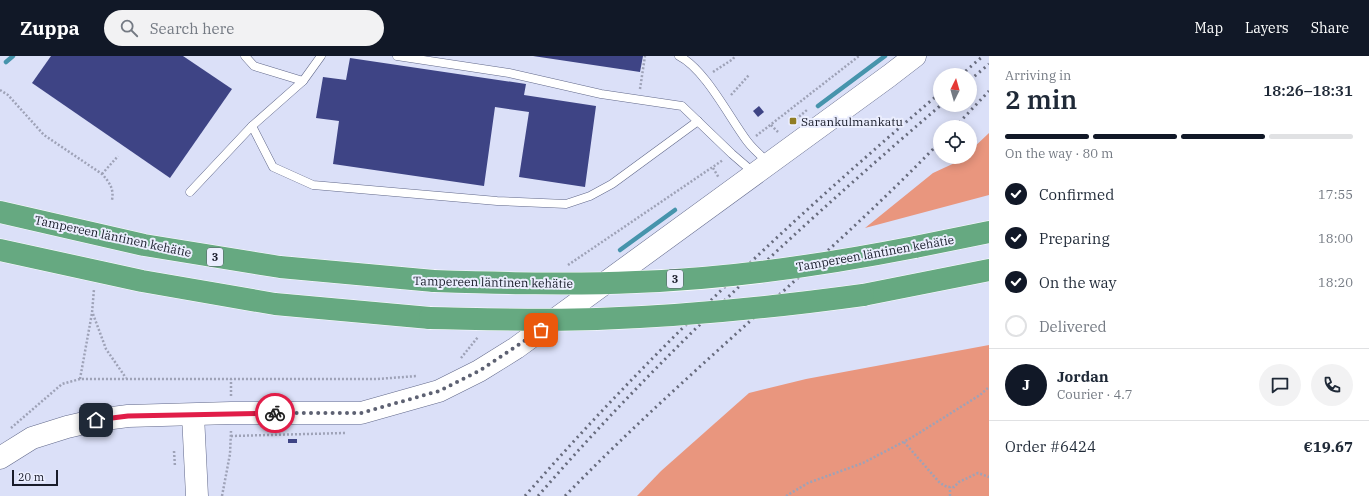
<!DOCTYPE html>
<meta charset="utf-8">
<style>
:root{--surface:#fff;--page:#f2f2f3;--text:#1f2937;--muted:#747a83;--line:#e0e1e3;--accent:#111827}
body{margin:0;font-family:"IBM Plex Serif",serif;background:var(--page);color:var(--text);height:100vh;display:flex;flex-direction:column;font-size:15px;white-space:nowrap}
*{box-sizing:border-box;margin:0}
p{font-size:13px;color:var(--muted)}
.icon{flex:none;width:22px;height:22px;fill:none;stroke:currentColor;stroke-width:2;stroke-linecap:round;stroke-linejoin:round}
.map{position:relative;flex:1;overflow:hidden}
.sheet{display:flex;flex-direction:column;background:var(--surface);width:380px}
.sheet>*{flex:none}
.needle{width:26px;rotate:5deg}
.controls{position:absolute;left:933px;top:12px;display:grid;gap:8px}
.controls a{display:grid;place-items:center;width:44px;height:44px;border-radius:50%;background:var(--surface);box-shadow:0 2px 10px #0003;font-size:20px}
.scale{position:absolute;left:12px;bottom:10px;width:46px;box-sizing:border-box;padding-left:4px;border:2px solid #191c2a;border-top:0;font-size:11px;line-height:14px;white-space:nowrap;color:#191c2a;-webkit-text-stroke:3px #ebeefe;paint-order:stroke}
.pin{position:absolute;display:grid;place-items:center;width:34px;height:34px;color:#fff;margin:-17px;border-radius:8px;box-shadow:0 2px 6px #0006}
.courier{position:absolute;display:grid;place-items:center;width:40px;height:40px;margin:-20px;border:3px solid #e11d48;border-radius:50%;background:#fff;color:#222;box-shadow:0 1px 5px #0007}
.overview em{font-style:normal;font-weight:600}
.overview div{display:flex;flex-direction:column-reverse}
.overview{display:flex;align-items:center;justify-content:space-between;height:68px;padding:0 16px}
h1{font-size:26px;font-weight:600;line-height:30px}
.bar{display:grid;grid-template-columns:repeat(4,1fr);gap:6px 4px;align-content:center;height:48px;padding:0 16px}
.bar i{height:5px;border-radius:3px;background:var(--line)}
.bar .active{background:var(--accent)}
.bar p{grid-column:span 4}
.line{display:flex;align-items:center;gap:10px;padding:0 16px;border-top:1px solid var(--line)}
.line div{flex:1}
.round{display:grid;place-items:center;flex:none;width:42px;height:42px;border-radius:21px;background:var(--page)}
ol{padding:0 16px;list-style:none}
li{display:flex;align-items:center;gap:12px;height:44px}
li p{margin-inline-start:auto}
li .icon{padding:4px;border-radius:50%;background:var(--accent);color:#fff;stroke-width:4}
li:last-child{color:var(--muted)}
li i{width:22px;height:22px;border:2px solid var(--line);border-radius:50%}
header{display:flex;align-items:center;gap:24px;box-sizing:border-box;height:56px;padding:0 20px;background:var(--accent);color:#fff}
header strong{font-size:19px}
nav{display:flex;gap:22px;margin-inline-start:auto;font-size:14px}
.search{width:280px;height:36px;background:var(--page);display:flex;align-items:center;gap:10px;box-sizing:border-box;padding:0 14px;border-radius:22px;color:var(--muted);font-size:15px}
main{display:flex;flex:1;min-height:0}
.map>svg:first-child{display:block}
</style>
<header>
<strong>Zuppa</strong>
<div class="search"><svg class="icon" aria-label="search" viewBox="0 0 24 24"><circle cx="10" cy="10" r="6"/><path d="M15 15l6 6"/></svg>Search here</div>
<nav><a>Map</a><a>Layers</a><a>Share</a></nav>
</header>
<main>
<div class="map">
<svg width="989" height="440" viewBox="0 0 989 440">
<rect width="100%" height="100%" fill="#dbe0f8"/>
<g fill="#e9967e">
<polygon points="989,77 989,139 865,172 933,117 959,105 963,101 970,101 970,95"/>
<polygon points="989,289 989,440 637,440 661,415 749,337 806,323"/>
</g>
<g fill="none" stroke-linecap="round" stroke-linejoin="round">
<g stroke="#4694ac" stroke-width="4.5">
<polyline points="6,6 13,0"/>
<polyline points="818,50 885,0"/>
<polyline points="620,194 675,154"/>
</g>
</g>
<g fill="#3e4485">
<polygon points="51,0 183,0 232,33 170,122 32,27"/>
<polygon points="533,0 643,0 640,16"/>
<polygon points="350,2 526,28 524,39 596,50 585,131 519,121 529,56 495,51 484,130 333,108 339,65 316,62 323,21 346,24"/>
<polygon points="759,50 764,56 758,61 753,55"/>
<rect x="288" y="383" width="9" height="4"/>
</g>
<g fill="none" stroke-linecap="round" stroke-linejoin="round">
<g stroke="#61688a" stroke-width="9">
<g id="service">
<polyline points="397,0 509,17 601,38 682,50 732,98 754,117"/>
<path d="M679 0C705 13 729 61 747 85 753 93 761 100 769 107"/>
<polyline points="303,25 321,0"/>
<polyline points="252,70 273,111 313,129 497,145 566,148 590,140 612,128 698,65"/>
<polyline points="190,136 252,70 303,25 254,10 245,0"/>
</g>
</g>
<g stroke="#61688a" stroke-width="23">
<g id="secondary">
<polyline points="193,359 197,440"/>
<polyline points="0,402 32,382 67,371 97,364 128,360 231,357 361,357 439,335 479,315 516,292 889,20 915,0"/>
</g>
</g>
<g stroke="#fff" stroke-width="23">
<g id="motorway">
<polyline points="0,156 144,189 280,211 434,225"/>
<polyline points="915,191 989,176"/>
<polyline points="0,194 142,225 275,248 430,262"/>
<polyline points="863,239 989,214"/>
</g>
</g>
<g stroke="#9ea2b7" stroke-width="2.5" stroke-dasharray="2 2" stroke-linecap="butt">
<polyline points="713,16 733,3 735,0"/>
<polyline points="640,33 645,0"/>
<path d="M0 34 8 39 44 79 102 118C110 127 114 133 112 144"/>
<polyline points="731,39 749,19"/>
<polyline points="796,63 807,54"/>
<polyline points="771,69 778,76"/>
<polyline points="756,80 859,0"/>
<polyline points="713,112 719,122"/>
<polyline points="102,118 118,100"/>
<polyline points="568,209 723,104"/>
<polyline points="93,258 106,293 126,322"/>
<polyline points="461,302 478,281"/>
<polyline points="80,323 92,257 94,233"/>
<polyline points="231,340 231,323"/>
<polyline points="11,372 62,328 80,323 377,323 417,320"/>
<polyline points="231,380 345,377"/>
<polyline points="904,386 940,427 947,431 954,431 959,426 978,417 989,421"/>
<polyline points="174,395 175,411"/>
<polyline points="222,440 230,398 231,375"/>
<polyline points="786,440 808,427 863,407 911,382 980,339 989,331"/>
<polyline points="950,440 950,431"/>
</g>
<use href="#service" stroke="#fff" stroke-width="8"/>
<use href="#secondary" stroke="#fff" stroke-width="22"/>
<use href="#motorway" stroke="#66a981" stroke-width="22"/>
<g stroke="#676b7d" stroke-width="3" stroke-dasharray="2 4" stroke-linecap="butt">
<polyline points="961,19 983,0"/>
<polyline points="970,24 989,8"/>
<polyline points="955,71 989,35"/>
<path d="M525 440C652 294 793 162 940 37"/>
<path d="M538 440C661 298 799 171 941 49"/>
<path d="M565 440C685 316 820 210 940 86"/>
</g>
<g stroke="#fff" stroke-width="23" stroke-linecap="butt">
<g id="motorway-bridge">
<path d="M434 225C501 227 569 229 636 226 730 223 823 209 915 191"/>
<path d="M430 262C486 263 541 265 597 263 686 260 775 251 863 239"/>
</g>
</g>
<use href="#motorway-bridge" stroke="#66a981" stroke-width="22"/>
</g>
<g fill="none" stroke-linecap="round" stroke-linejoin="round">
<polyline stroke="#5d6172" stroke-width="4" stroke-dasharray="0 7.2" points="275,357 361,357 439,335 479,315 541,274"/>
<polyline stroke="#e11d48" stroke-width="5" points="96,364 128,360 275,357"/>
</g>
<rect fill="#907d24" stroke="#ebeefe" stroke-width="1.5" x="789" y="61" width="8" height="8" rx="2"/>
<g text-anchor="middle" dominant-baseline="central" stroke-width="4" stroke-linejoin="round" paint-order="stroke">
<g fill="#ebeefe" stroke="#585b6a" stroke-width="1">
<rect x="207" y="192" width="16" height="18" rx="3"/>
<rect x="667" y="214" width="16" height="18" rx="3"/>
</g>
<g font-size="11" font-weight="bold" fill="#191c2a">
<text x="215" y="201">3</text>
<text x="675" y="223">3</text>
</g>
<g font-size="12" fill="#191c2a" stroke="#ebeefe" text-anchor="start">
<text x="801" y="65">Sarankulmankatu</text>
</g>
<g font-size="12" fill="#191c2a" stroke="#ebeefe">
<text transform="translate(113 180) rotate(12)">Tampereen läntinen kehätie</text>
<text transform="translate(875 197) rotate(-10)">Tampereen läntinen kehätie</text>
<text transform="translate(493 226) rotate(1)">Tampereen läntinen kehätie</text>
</g>
</g>
</svg>
<div class="controls">
<a><svg class="needle" viewBox="-14 -14 28 28"><path d="M0-13l5 13h-10z" fill="#e53935"/><path d="M0 13l5-13h-10z" fill="#747a83"/></svg></a>
<a><svg class="icon" aria-label="locate" viewBox="0 0 24 24"><circle cx="12" cy="12" r="6"/><path d="M12 2v4M12 18v4M2 12h4M18 12h4"/></svg></a>
</div>
<div class="scale">20 m</div>
<div class="pin" style="left:541px;top:274px;background:#ea580c"><svg class="icon" aria-label="bag" viewBox="0 0 24 24"><path d="M5 8h14l-1 12H6zM9 8a3 3 0 0 1 6 0"/></svg></div>
<div class="pin" style="left:96px;top:364px;background:#1f2937"><svg class="icon" aria-label="home" viewBox="0 0 24 24"><path d="M3 11l9-7 9 7M6 9v11h12V9"/></svg></div>
<div class="courier" style="left:275px;top:357px"><svg class="icon" aria-label="bike" viewBox="0 0 24 24"><circle cx="6" cy="16" r="4"/><circle cx="18" cy="16" r="4"/><path d="M6 16l4-8h5l3 8M10 8l3 8H6M13 5h3"/></svg></div>
</div>
<section class="sheet">
<div class="overview"><div><h1>2 min</h1><p>Arriving in</p></div><em>18:26–18:31</em></div>
<div class="bar"><i class="active"></i><i class="active"></i><i class="active"></i><i></i><p>On the way · 80 m</p></div>
<ol>
<li><svg class="icon" aria-label="check" viewBox="0 0 24 24"><path d="M5 12l5 5 9-10"/></svg>Confirmed<p>17:55</p></li>
<li><svg class="icon" aria-label="check" viewBox="0 0 24 24"><path d="M5 12l5 5 9-10"/></svg>Preparing<p>18:00</p></li>
<li><svg class="icon" aria-label="check" viewBox="0 0 24 24"><path d="M5 12l5 5 9-10"/></svg>On the way<p>18:20</p></li>
<li><i></i>Delivered</li>
</ol>
<div class="line" style="height:72px"><b class="round" style="background:var(--accent);color:#fff">J</b><div><b>Jordan</b><p>Courier · 4.7</p></div><a class="round"><svg class="icon" aria-label="chat" viewBox="0 0 24 24"><path d="M4 5h16v11H9l-5 4z"/></svg></a><a class="round"><svg class="icon" aria-label="phone" viewBox="0 0 24 24"><path d="M5 4h4l2 5-3 2q2 4 5 5l2-3 5 2v4C11 20 4 13 5 4z"/></svg></a></div>
<div class="line" style="height:52px"><div>Order #6424</div><b>€19.67</b></div>
</section>
</main>
